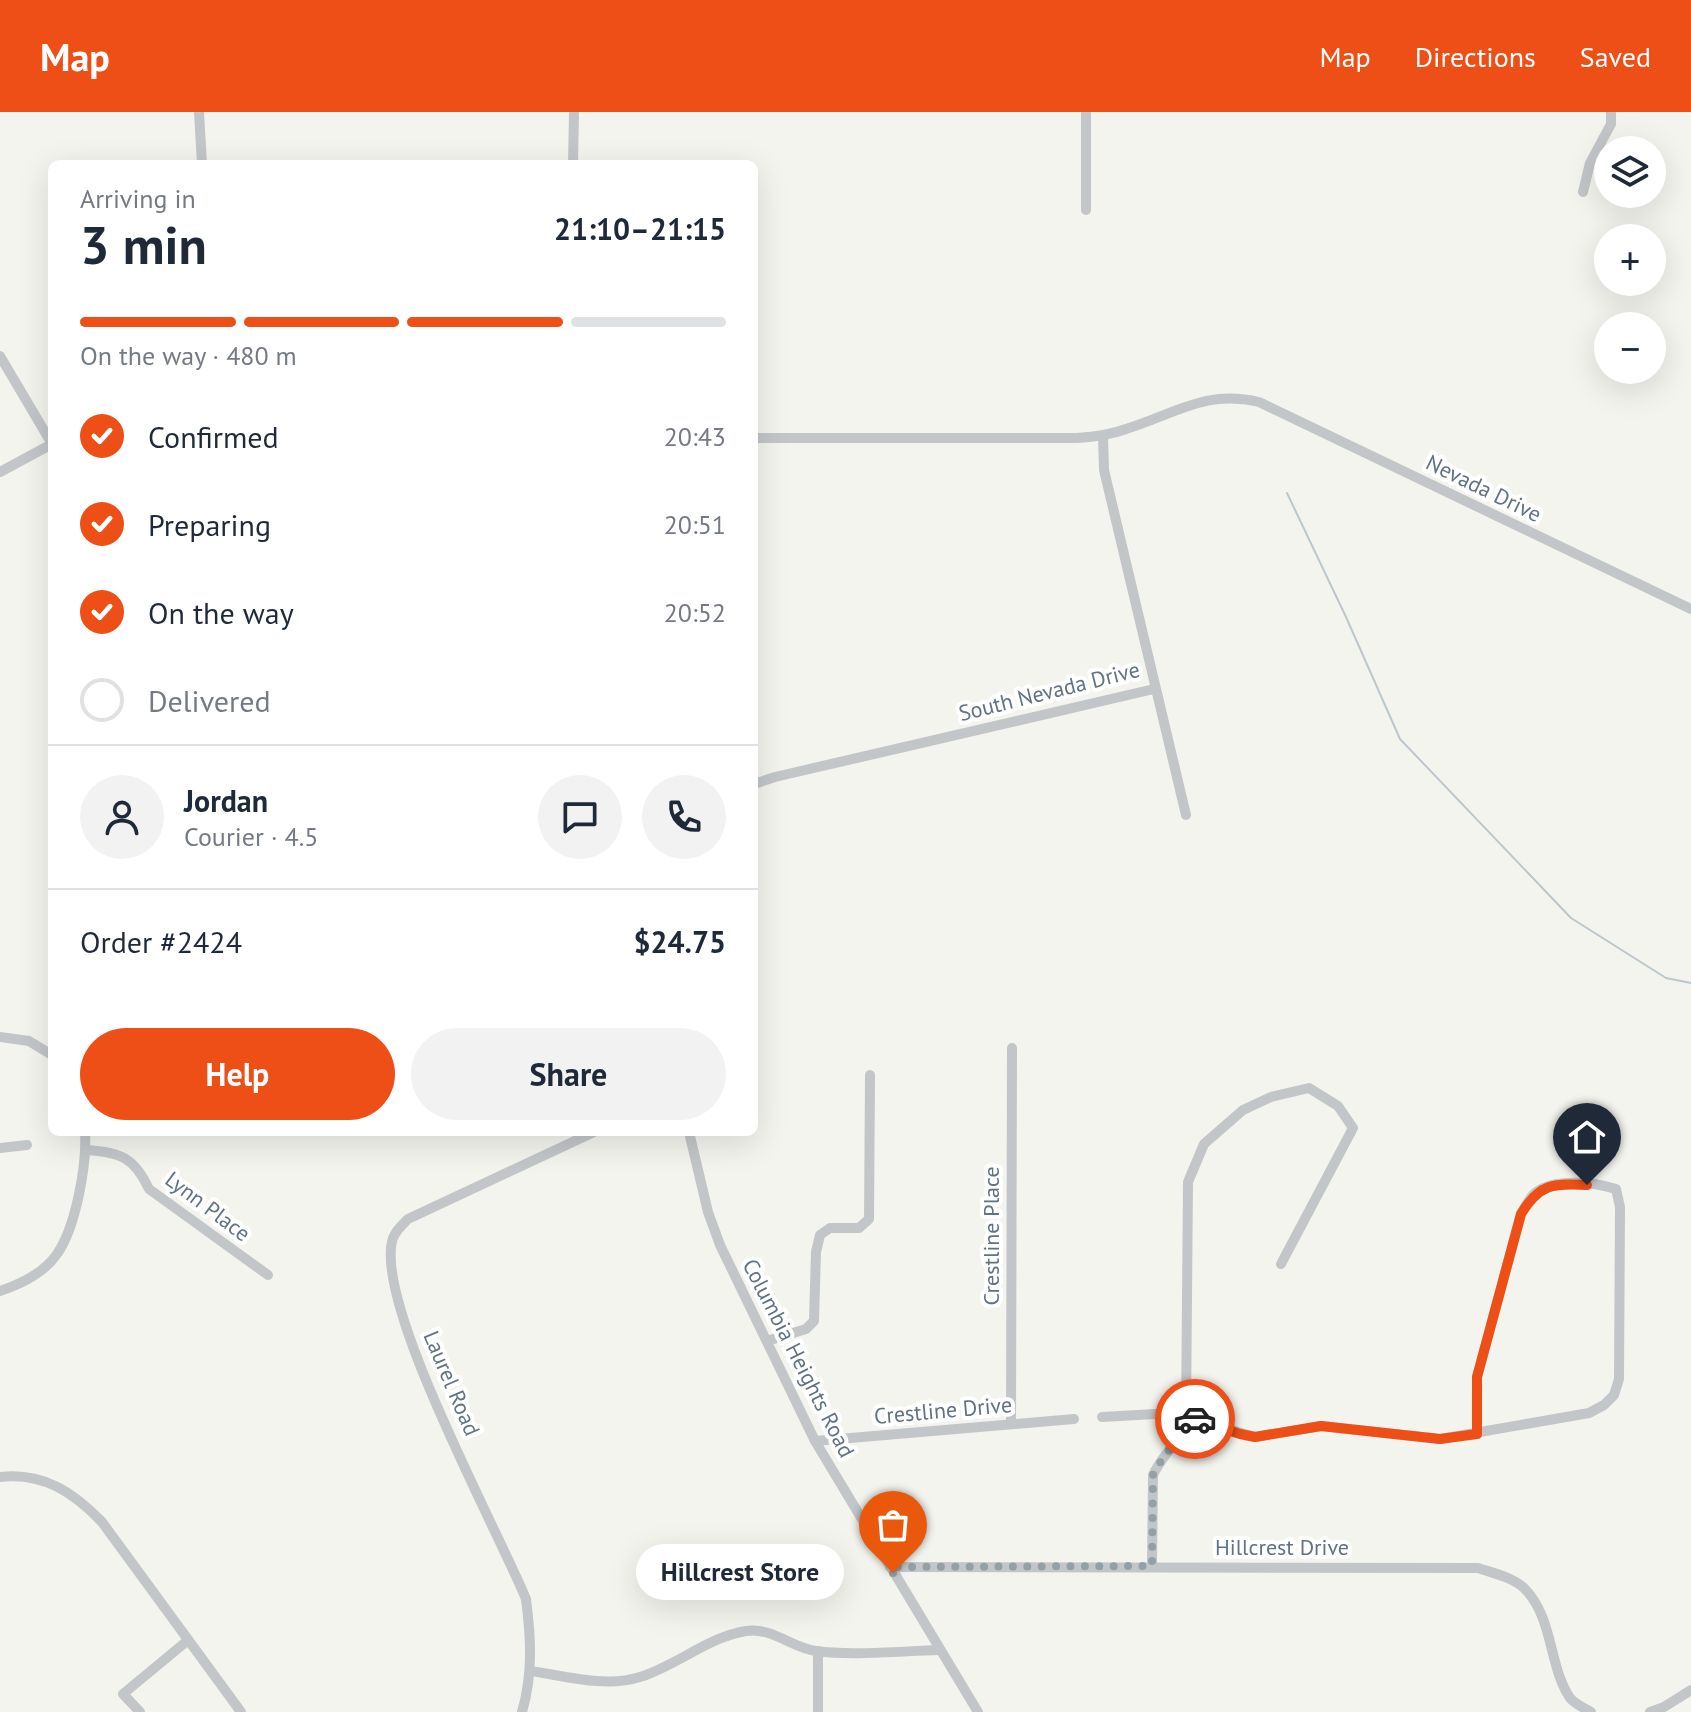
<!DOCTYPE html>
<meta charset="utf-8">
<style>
:root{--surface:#fff;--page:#f2f2f3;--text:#1f2937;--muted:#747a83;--line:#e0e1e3;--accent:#ed4f16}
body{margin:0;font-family:"PT Sans",sans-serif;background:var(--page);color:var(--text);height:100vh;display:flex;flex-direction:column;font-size:30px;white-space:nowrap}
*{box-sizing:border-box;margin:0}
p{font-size:26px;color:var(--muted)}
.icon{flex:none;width:44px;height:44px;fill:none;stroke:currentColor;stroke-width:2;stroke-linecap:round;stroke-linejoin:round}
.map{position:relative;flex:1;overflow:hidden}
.panel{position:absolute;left:48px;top:48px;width:710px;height:976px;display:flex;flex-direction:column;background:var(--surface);border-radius:12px;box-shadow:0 8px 32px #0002}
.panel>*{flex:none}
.fabs{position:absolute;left:1594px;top:24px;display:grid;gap:16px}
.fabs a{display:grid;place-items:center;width:72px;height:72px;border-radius:50%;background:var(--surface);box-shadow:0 8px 32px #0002;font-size:40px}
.pin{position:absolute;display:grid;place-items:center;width:68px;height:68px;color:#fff;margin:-82px -34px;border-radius:50% 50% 50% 0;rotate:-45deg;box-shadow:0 0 8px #0007}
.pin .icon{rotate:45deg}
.courier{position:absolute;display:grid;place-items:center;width:80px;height:80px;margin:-40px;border:6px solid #ed4f16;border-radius:50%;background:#fff;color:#222;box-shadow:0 2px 10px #0007}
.bubble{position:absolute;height:56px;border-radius:28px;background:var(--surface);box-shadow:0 8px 32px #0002;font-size:26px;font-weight:700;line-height:56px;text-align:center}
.summary em{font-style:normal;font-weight:700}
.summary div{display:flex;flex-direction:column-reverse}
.summary{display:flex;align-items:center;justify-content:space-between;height:136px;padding:0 32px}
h1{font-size:52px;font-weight:700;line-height:60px}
.bar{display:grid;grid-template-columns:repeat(4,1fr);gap:12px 8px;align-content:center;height:96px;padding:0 32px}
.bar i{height:10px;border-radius:6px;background:var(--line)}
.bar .on{background:var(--accent)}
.bar p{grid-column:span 4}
.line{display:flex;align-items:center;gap:20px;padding:0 32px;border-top:2px solid var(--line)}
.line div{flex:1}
.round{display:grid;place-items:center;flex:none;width:84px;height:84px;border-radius:42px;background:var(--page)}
ol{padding:0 32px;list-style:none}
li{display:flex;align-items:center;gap:24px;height:88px}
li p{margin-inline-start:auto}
li .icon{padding:8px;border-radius:50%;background:var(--accent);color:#fff;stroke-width:4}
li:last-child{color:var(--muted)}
li i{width:44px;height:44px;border:4px solid var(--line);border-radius:50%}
.primary-button{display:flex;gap:16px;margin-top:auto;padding:16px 32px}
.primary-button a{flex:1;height:92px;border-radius:48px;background:var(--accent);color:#fff;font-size:32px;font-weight:700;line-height:92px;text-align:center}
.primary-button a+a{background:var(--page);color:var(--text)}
header{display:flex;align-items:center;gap:48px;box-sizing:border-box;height:112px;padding:0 40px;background:var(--accent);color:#fff}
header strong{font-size:38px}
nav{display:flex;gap:44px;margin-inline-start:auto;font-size:28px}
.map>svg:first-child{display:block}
</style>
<header>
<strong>Map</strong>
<nav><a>Map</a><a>Directions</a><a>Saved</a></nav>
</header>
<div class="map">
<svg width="1691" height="1600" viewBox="0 0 1691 1600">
<rect width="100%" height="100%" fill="#f4f4ef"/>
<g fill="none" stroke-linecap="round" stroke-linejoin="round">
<polyline stroke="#bbc7cc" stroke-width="2" points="1287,381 1346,505 1400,627 1571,806 1666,866 1691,871"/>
<g stroke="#c3c6c9" stroke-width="10">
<polyline points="199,0 202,52"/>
<polyline points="1086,0 1086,98"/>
<polyline points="573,52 574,0"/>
<polyline points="1583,80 1590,51 1611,12 1611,0"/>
<polyline points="0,244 52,332 0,360"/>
<polyline points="1103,324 1104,358 1186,703"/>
<path d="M754 326H1077C1094 325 1110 323 1126 317 1175 302 1206 277 1259 290L1691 497"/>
<polyline points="754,672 775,665 1154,577"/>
<polyline points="0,925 29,929 52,943"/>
<polyline points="689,1020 708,1100 720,1133 815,1329 978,1600"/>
<polyline points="0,1036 27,1033"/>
<path d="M86 1038C120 1040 134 1045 149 1077L268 1163"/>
<path d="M0 1179C21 1172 44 1161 57 1142 76 1115 87 1052 85 1020"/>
<polyline points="767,1229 806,1217 814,1209 816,1140 820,1123 830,1116 859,1116 869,1107 870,963"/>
<path d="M1102 1305 1173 1301 1255 1325 1321 1314 1440 1327 1589 1301 1604 1293 1614 1283 1619 1267 1620 1095 1616 1077C1594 1070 1554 1066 1535 1081 1529 1086 1525 1095 1521 1102L1477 1265V1322"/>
<polyline points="1011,1312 1012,936"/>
<polyline points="815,1329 1074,1307"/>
<path d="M0 1365C43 1360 73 1380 102 1410L241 1600"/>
<path d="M1152 1454 1153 1363C1163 1341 1183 1328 1186 1303L1188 1070 1204 1032 1243 998 1271 985 1309 976 1338 994 1353 1016 1281 1152"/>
<path d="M890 1455 1478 1456C1493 1461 1512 1465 1524 1476 1554 1506 1548 1553 1570 1586 1575 1592 1584 1596 1591 1600"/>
<polyline points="818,1539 818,1600"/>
<path d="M531 1559C565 1564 606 1576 640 1565 676 1554 708 1525 746 1519 772 1515 792 1536 816 1539 852 1544 902 1539 939 1538"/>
<polyline points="140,1600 123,1582 187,1529"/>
<path d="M522 1600C533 1562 531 1526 526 1487 498 1418 372 1188 393 1126 396 1118 402 1113 408 1107L594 1020"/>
<polyline points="1650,1600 1664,1595 1691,1578"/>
</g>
</g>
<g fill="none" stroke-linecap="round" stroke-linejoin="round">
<path stroke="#94a0a8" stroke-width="8" stroke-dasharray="0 14.4" d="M893 1461 890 1455 1152 1454 1153 1363C1163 1341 1183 1328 1186 1303L1195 1307"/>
<path stroke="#ed4f16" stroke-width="10" d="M1195 1307 1240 1322 1255 1325 1321 1314 1440 1327 1477 1322V1265L1521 1102C1539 1072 1553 1071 1587 1073"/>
</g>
<g text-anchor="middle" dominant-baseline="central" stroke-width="8" stroke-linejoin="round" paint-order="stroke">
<g font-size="22" fill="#617282" stroke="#fff">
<text transform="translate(1484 376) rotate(26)">Nevada Drive</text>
<text transform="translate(1049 579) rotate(-14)">South Nevada Drive</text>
<text transform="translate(208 1094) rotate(37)">Lynn Place</text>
<text transform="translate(991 1124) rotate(-90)">Crestline Place</text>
<text transform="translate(799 1246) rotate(63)">Columbia Heights Road</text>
<text transform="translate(452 1271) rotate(67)">Laurel Road</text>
<text transform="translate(943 1298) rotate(-5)">Crestline Drive</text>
<text x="1282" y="1435">Hillcrest Drive</text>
</g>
</g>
</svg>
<div class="fabs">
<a><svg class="icon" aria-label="layers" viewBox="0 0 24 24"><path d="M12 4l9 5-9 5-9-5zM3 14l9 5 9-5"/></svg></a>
<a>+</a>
<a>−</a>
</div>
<div class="pin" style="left:893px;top:1461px;background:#ea580c"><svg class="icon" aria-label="bag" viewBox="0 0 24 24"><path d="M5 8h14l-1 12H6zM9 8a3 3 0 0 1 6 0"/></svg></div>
<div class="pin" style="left:1587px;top:1073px;background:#1f2937"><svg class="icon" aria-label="home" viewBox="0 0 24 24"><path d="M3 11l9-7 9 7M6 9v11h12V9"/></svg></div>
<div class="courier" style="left:1195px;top:1307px"><svg class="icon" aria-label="car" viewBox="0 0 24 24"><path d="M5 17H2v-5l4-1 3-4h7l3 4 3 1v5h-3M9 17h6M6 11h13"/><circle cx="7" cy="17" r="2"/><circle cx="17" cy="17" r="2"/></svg></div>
<div class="bubble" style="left:636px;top:1432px;width:208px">Hillcrest Store</div>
<section class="panel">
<div class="summary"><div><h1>3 min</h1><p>Arriving in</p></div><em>21:10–21:15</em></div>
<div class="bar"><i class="on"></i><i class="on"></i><i class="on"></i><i></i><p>On the way · 480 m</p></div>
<ol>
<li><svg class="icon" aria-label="check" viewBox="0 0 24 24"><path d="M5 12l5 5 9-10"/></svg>Confirmed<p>20:43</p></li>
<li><svg class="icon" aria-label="check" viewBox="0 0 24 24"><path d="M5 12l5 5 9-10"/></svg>Preparing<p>20:51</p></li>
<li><svg class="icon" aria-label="check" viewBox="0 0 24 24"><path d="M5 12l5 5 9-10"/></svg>On the way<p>20:52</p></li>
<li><i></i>Delivered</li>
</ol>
<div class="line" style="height:144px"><a class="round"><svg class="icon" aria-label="person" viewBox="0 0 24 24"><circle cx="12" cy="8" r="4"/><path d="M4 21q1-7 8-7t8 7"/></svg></a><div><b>Jordan</b><p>Courier · 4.5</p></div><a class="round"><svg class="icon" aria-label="chat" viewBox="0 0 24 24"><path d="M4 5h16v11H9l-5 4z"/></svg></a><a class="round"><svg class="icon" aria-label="phone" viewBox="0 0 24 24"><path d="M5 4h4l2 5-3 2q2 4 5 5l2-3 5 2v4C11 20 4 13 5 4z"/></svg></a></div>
<div class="line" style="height:104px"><div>Order #2424</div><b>$24.75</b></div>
<div class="primary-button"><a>Help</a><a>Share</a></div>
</section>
</div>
